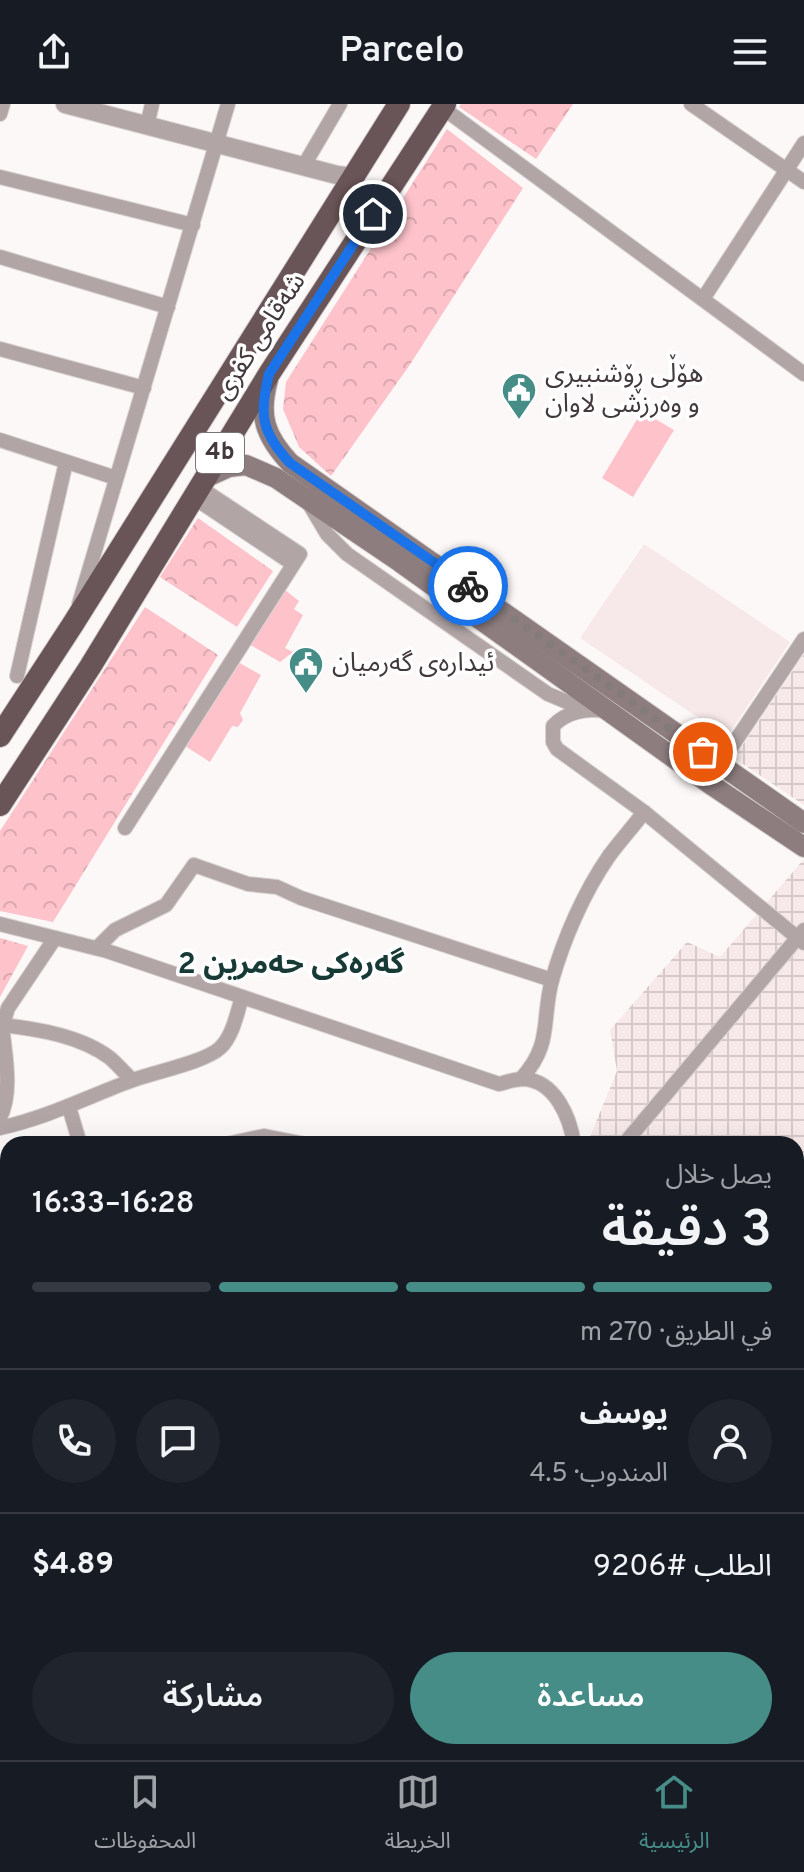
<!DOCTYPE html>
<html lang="ar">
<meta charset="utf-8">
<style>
:root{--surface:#171b24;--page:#20242c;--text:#f1f3f6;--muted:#9ea1a6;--line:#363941;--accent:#468d88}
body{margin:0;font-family:Overpass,"Noto Sans Arabic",sans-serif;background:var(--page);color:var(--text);direction:rtl;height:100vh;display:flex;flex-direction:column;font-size:30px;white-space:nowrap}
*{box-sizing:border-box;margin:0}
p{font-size:26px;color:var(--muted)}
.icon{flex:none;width:44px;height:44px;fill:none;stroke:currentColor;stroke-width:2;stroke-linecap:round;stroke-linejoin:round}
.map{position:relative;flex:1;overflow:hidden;direction:ltr}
.drawer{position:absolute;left:0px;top:1032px;width:804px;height:624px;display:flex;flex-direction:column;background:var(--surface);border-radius:24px 24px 0 0;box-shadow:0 8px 32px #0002;direction:rtl}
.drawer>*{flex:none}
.pin{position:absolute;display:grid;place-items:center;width:68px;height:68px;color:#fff;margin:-34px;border:4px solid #fff;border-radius:50%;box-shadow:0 2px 8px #0007}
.courier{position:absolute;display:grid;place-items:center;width:80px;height:80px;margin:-40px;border:6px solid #1a73e8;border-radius:50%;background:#fff;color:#222;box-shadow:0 2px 10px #0007}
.overview em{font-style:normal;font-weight:600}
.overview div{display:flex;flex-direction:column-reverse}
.overview{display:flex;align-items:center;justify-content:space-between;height:136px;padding:0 32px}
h1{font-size:52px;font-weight:600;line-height:60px}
.bar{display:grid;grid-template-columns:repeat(4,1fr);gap:12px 8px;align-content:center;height:96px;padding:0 32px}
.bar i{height:10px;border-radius:6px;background:var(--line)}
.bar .selected{background:var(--accent)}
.bar p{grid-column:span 4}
.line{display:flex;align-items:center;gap:20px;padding:0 32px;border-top:2px solid var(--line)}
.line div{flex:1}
.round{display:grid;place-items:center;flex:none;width:84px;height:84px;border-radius:42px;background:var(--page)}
.button{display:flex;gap:16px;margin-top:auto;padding:16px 32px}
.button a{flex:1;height:92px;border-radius:48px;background:var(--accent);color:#fff;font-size:32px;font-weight:600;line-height:92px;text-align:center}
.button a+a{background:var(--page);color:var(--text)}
header{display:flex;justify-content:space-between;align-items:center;height:104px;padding:0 32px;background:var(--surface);font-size:36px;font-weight:600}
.tabs{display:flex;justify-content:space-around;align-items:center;height:112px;border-top:2px solid var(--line);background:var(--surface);font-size:22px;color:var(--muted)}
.tabs a{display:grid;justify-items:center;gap:4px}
.tabs .selected{color:var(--accent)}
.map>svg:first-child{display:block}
</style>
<header><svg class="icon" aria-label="menu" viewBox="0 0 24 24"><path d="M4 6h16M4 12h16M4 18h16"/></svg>Parcelo<svg class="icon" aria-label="share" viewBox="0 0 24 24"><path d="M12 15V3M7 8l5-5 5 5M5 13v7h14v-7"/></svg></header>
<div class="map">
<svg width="804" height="1656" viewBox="0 0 804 1656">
<defs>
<pattern id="industrial-grid" width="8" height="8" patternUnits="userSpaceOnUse" patternTransform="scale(2)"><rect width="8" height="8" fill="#f7e9ea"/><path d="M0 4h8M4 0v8" fill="none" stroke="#d5c9c9"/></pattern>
<pattern id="forest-crowns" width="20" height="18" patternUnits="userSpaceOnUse" patternTransform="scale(2)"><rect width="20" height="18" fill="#fdc2ca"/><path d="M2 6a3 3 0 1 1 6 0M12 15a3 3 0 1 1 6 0" fill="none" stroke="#daa7ae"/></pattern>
</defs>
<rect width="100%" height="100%" fill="#fdf8f8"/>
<polygon fill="#f7e9ea" points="644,440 790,538 727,633 580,534"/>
<g fill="url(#industrial-grid)">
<polygon points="804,550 804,701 734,654"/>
<polygon points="804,755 804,1656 309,1656 312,1648 796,1648 796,1040 587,1040 617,967 610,926 687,838 720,853"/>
</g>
<g fill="url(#forest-crowns)">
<polygon points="461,0 573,0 536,55 459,3"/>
<polygon points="447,25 523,84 409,262 331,372 299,343 283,305 286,278"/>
<polygon points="198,414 273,467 237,523 160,473"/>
<polygon points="145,503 218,551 53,818 0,807 0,727"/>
<polygon points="0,834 28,842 0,893"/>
</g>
<g fill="#fdc2ca">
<polygon points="642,307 674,326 633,393 602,374"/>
<polygon points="285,486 299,497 294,505 303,511 285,544 293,548 280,558 249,540"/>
<polygon points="238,558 261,571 240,609 243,616 238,623 232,622 210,658 185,642"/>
<polygon points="0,1153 8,1157 8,1648 74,1648 70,1656 0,1656"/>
</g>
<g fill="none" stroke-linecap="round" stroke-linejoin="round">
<g stroke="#d8d2d2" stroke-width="16">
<g id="minor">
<polyline points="691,0 804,78"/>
<polyline points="443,4 804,270"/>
<polyline points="0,10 3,0"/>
<polyline points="147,22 152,0"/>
<polyline points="303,63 340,0"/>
<polyline points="0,73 193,121"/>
<polyline points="0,153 168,203"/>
<polyline points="703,195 804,39"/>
<polyline points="0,245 144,284"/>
<polyline points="0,336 116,374"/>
<polyline points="193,393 293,460"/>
<polyline points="308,398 327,430 347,450 548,590 567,598 590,600"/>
<polyline points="79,500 228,0"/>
<polyline points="17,572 66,358"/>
<path d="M606 607C586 604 566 608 553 622V638L557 645 644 708 804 839"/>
<polyline points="720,660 804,535"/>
<polyline points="125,724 300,450 199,383"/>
<path d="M0 820 107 847 499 980C507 978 515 975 524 975 555 977 570 1013 574 1040"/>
<polyline points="97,844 115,826 166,801 194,761 248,780 277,783 301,794 552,876"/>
<polyline points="0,930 8,904 55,834"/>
<path d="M521 975C553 940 541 917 552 876 564 834 584 788 609 752 620 737 633 723 644 708"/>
<polyline points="69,1003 80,1040"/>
<path d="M0 1014C13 987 5 951 2 921 38 925 81 932 110 954 118 961 125 969 132 976"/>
<path d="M0 1024C49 1013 87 993 133 976 155 968 205 958 220 944 233 932 237 909 242 893"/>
<polyline points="227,1040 264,1032 305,1040"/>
<polyline points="624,1040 804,826"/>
<polyline points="0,1091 8,1101"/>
<polyline points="796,1147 804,1128"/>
<polyline points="796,1290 804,1298"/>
<polyline points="351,1656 355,1648"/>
</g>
</g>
<g stroke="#d8d2d2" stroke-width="20">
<polyline id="tertiary" points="65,0 337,71 353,73"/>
</g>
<g stroke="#d8d2d2" stroke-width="22">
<g id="secondary">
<path d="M268 276C258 312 265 332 290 359L804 719"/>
<polyline points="205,374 229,363 246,361 276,374 400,458 713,682 804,743"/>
<polyline points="796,1603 804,1578"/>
<polyline points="779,1656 781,1648"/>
<polyline points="802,1656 804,1649"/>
</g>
</g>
<g stroke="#d8d2d2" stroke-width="24">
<g id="trunk">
<polyline points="0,632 73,520 399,0"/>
<polyline points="0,701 90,563 269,270 445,0"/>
</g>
</g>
<use href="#minor" stroke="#b1a5a6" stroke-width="14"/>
<use href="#tertiary" stroke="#b1a5a6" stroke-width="18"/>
<use href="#secondary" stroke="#8d7d7f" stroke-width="20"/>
<use href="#trunk" stroke="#695457" stroke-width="22"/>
</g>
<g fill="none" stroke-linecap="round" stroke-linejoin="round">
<polyline stroke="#847c7c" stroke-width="8" stroke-dasharray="0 14.4" points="468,482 703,648"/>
<path stroke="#1a73e8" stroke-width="10" d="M373 110 269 270C259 310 261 328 290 359L468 482"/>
</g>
<defs>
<g id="civic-pin" transform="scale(1.8)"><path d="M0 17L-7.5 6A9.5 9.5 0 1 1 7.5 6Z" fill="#468d88" stroke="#fff"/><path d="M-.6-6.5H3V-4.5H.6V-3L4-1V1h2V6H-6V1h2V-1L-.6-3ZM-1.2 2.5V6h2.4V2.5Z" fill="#fff"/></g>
</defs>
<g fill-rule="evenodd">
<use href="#civic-pin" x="519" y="286"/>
<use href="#civic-pin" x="306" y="560"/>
</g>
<g text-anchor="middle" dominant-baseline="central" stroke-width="7" stroke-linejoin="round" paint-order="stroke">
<rect fill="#fff" stroke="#7b7475" stroke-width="2" x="196" y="329" width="48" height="40" rx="6"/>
<g font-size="24" font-weight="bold" fill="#43393a">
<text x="220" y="349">4b</text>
</g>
<g font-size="26" fill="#43393a" stroke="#fff">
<text transform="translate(261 233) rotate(-57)">شەقامی کفری</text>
</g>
<g font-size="26" fill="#43393a" stroke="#fff" text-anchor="start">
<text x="545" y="271">هۆڵی ڕۆشنبیری<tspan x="545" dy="30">و وەرزشی لاوان</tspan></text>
<text x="332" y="560">ئیدارەی گەرمیان</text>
</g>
<g font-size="30" font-weight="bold" fill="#183a37" stroke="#fff">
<text x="291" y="861">گەرەکی حەمرین 2</text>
</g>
</g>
</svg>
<div class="pin" style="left:703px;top:648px;background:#ea580c"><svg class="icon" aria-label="bag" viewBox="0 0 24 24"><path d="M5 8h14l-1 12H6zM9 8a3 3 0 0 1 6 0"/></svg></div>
<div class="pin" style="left:373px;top:110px;background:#1f2937"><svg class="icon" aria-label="home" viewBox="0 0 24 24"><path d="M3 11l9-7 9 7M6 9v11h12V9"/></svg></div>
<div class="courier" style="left:468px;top:482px"><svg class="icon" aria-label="bike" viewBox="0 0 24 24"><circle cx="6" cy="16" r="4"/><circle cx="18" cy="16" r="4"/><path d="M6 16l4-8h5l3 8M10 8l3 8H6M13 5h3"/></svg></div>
<section class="drawer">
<div class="overview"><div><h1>3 دقيقة</h1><p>يصل خلال</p></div><em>16:28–16:33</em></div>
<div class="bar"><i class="selected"></i><i class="selected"></i><i class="selected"></i><i></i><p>في الطريق · 270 m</p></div>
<div class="line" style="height:144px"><a class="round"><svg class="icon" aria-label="person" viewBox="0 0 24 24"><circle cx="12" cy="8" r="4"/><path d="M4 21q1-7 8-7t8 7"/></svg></a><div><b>يوسف</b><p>المندوب · 4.5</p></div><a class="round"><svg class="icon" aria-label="chat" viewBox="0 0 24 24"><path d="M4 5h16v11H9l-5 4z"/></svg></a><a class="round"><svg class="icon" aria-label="phone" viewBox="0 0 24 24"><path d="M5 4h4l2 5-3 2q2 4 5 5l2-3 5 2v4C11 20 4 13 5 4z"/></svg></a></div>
<div class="line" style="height:104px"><div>الطلب #9206</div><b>$4.89</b></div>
<div class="button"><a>مساعدة</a><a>مشاركة</a></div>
</section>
</div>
<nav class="tabs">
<a class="selected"><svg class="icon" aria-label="home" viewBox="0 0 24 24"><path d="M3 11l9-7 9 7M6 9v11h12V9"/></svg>الرئيسية</a>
<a><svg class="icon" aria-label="map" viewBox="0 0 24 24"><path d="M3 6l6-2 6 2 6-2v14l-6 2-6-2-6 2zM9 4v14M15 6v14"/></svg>الخريطة</a>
<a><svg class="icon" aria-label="saved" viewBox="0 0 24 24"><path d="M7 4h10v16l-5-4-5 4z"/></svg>المحفوظات</a>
</nav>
